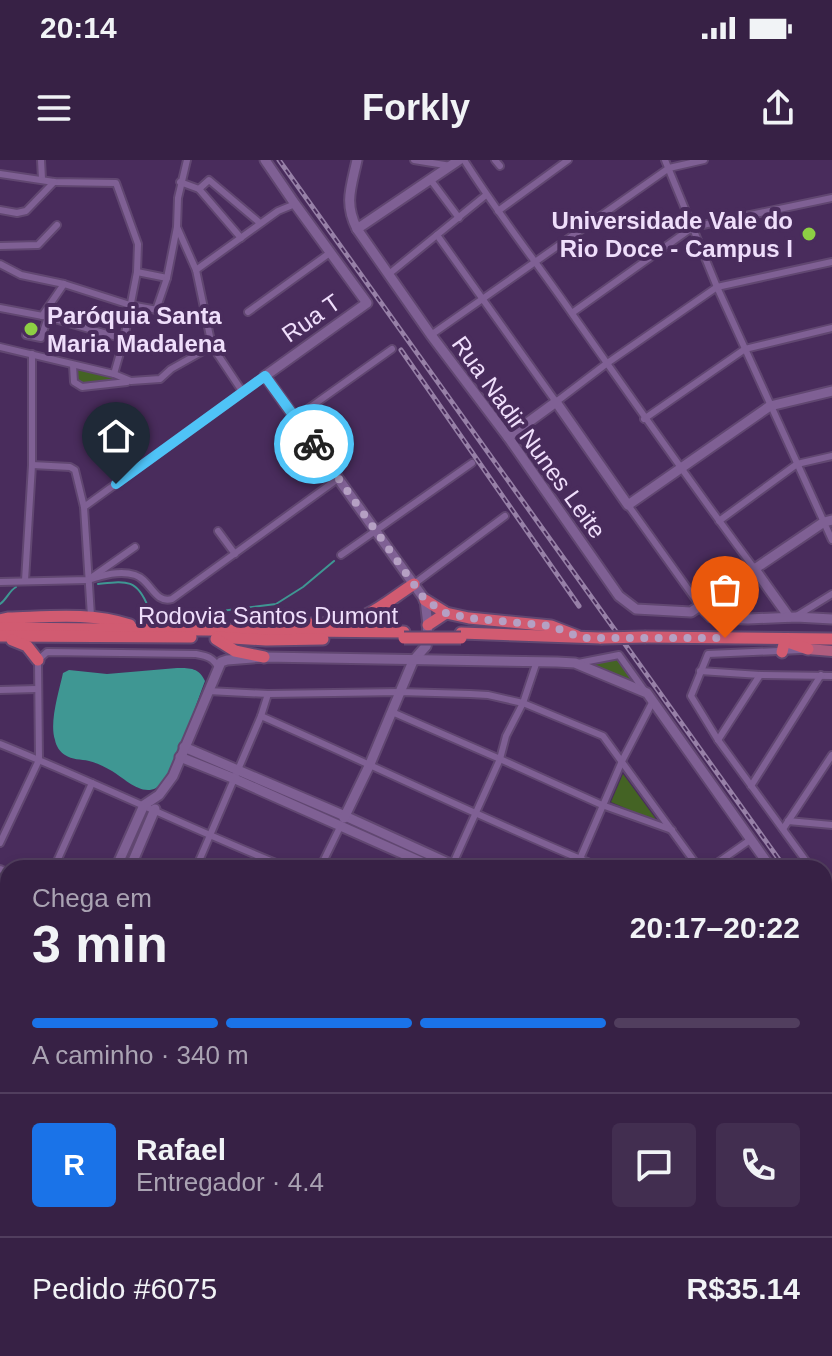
<!DOCTYPE html>
<html lang="pt">
<meta charset="utf-8">
<style>
:root{--surface:#372145;--page:#422e50;--text:#f1f3f6;--muted:#aaa3b3;--line:#513e5e;--accent:#1a73e8}
body{margin:0;font-family:Helvetica,sans-serif;background:var(--page);color:var(--text);height:100vh;display:flex;flex-direction:column;font-size:30px;white-space:nowrap}
*{box-sizing:border-box;margin:0}
p{font-size:26px;color:var(--muted)}
.icon{flex:none;width:44px;height:44px;fill:none;stroke:currentColor;stroke-width:2;stroke-linecap:round;stroke-linejoin:round}
.map{position:relative;flex:1;overflow:hidden}
.details{position:absolute;left:0px;top:700px;width:832px;height:496px;display:flex;flex-direction:column;background:var(--surface);border-radius:24px 24px 0 0;box-shadow:0 4px 12px #0003,0 0 0 2px var(--line)}
.details>*{flex:none}
.pin{position:absolute;display:grid;place-items:center;width:68px;height:68px;color:#fff;margin:-82px -34px;border-radius:50% 50% 50% 0;rotate:-45deg;box-shadow:0 0 8px #0007}
.pin .icon{rotate:45deg}
.courier{position:absolute;display:grid;place-items:center;width:80px;height:80px;margin:-40px;border:6px solid #4fc3f7;border-radius:50%;background:#fff;color:#222;box-shadow:0 2px 10px #0007}
.overview em{font-style:normal;font-weight:700}
.overview div{display:flex;flex-direction:column-reverse}
.overview{display:flex;align-items:center;justify-content:space-between;height:136px;padding:0 32px}
h1{font-size:52px;font-weight:700;line-height:60px}
.bar{display:grid;grid-template-columns:repeat(4,1fr);gap:12px 8px;align-content:center;height:96px;padding:0 32px}
.bar i{height:10px;border-radius:6px;background:var(--line)}
.bar .on{background:var(--accent)}
.bar p{grid-column:span 4}
.line{display:flex;align-items:center;gap:20px;padding:0 32px;border-top:2px solid var(--line)}
.line div{flex:1}
.round{display:grid;place-items:center;flex:none;width:84px;height:84px;border-radius:8px;background:var(--page)}
.status{display:flex;justify-content:space-between;align-items:center;height:56px;padding:0 40px;background:var(--surface);direction:ltr}
.status svg{height:22px;fill:currentColor}
header{display:flex;justify-content:space-between;align-items:center;height:104px;padding:0 32px;background:var(--surface);font-size:36px;font-weight:700}
.map>svg:first-child{display:block}
</style>
<div class="status"><b>20:14</b><svg viewBox="0 0 49 12"><path d="M0 12V9h3v3zM5 12V6h3v6zM10 12V3h3v9zM15 12V0h3v12zM26 1h20v11H26zM47 4h2v5h-2z"/></svg></div>
<header><svg class="icon" aria-label="menu" viewBox="0 0 24 24"><path d="M4 6h16M4 12h16M4 18h16"/></svg>Forkly<svg class="icon" aria-label="share" viewBox="0 0 24 24"><path d="M12 15V3M7 8l5-5 5 5M5 13v7h14v-7"/></svg></header>
<div class="map">
<svg width="832" height="1196" viewBox="0 0 832 1196">
<rect width="100%" height="100%" fill="#492c5c"/>
<g fill="#446324">
<polygon points="74,207 113,215 128,221 82,226 76,222"/>
<polygon points="617,496 641,528 581,504"/>
<polygon points="623,614 658,662 611,642"/>
</g>
<path fill="#3f9793" d="M177 508C191 508 199 508 205 521 197 541 172 619 156 628 141 636 124 618 112 611 105 607 97 603 89 601 81 599 72 600 65 595 60 592 56 586 55 580 49 563 59 531 63 513L69 510 107 514Z"/>
<g fill="none" stroke-linecap="round" stroke-linejoin="round">
<g stroke="#3f9793" stroke-width="2">
<path d="M98 424C125 421 137 418 148 447L168 453 198 454 276 444 303 427 334 401"/>
<path d="M0 444C7 439 9 431 16 427"/>
</g>
<g stroke="#614771" stroke-width="10">
<g id="street">
<polyline points="41,0 42,19"/>
<polyline points="414,0 451,6"/>
<path d="M464 0C498 54 537 103 573 155 633 240 692 325 754 408"/>
<polyline points="495,0 500,6"/>
<polyline points="665,0 717,127 832,380"/>
<polyline points="0,14 54,22 116,23 138,84 137,112 124,179 114,214"/>
<polyline points="430,19 459,58"/>
<polyline points="180,22 199,29 241,78"/>
<polyline points="199,29 209,20 260,63"/>
<polyline points="0,50 17,53 26,51 54,22"/>
<polyline points="498,51 568,0"/>
<polyline points="177,67 196,110 212,186 242,231"/>
<polyline points="437,75 556,242 606,204 717,127 832,102"/>
<polyline points="0,86 38,85 57,65"/>
<polyline points="0,104 21,115 64,124 130,145 207,159"/>
<polyline points="196,110 278,51 295,44"/>
<polyline points="137,112 167,118"/>
<polyline points="389,114 486,35"/>
<polyline points="0,148 48,157 124,179"/>
<polyline points="156,150 167,118 177,67 178,38 187,0"/>
<polyline points="248,152 331,92"/>
<polyline points="572,153 693,67 832,38"/>
<polyline points="42,156 64,124"/>
<polyline points="26,175 41,178 48,157"/>
<polyline points="431,175 669,8 704,0"/>
<polyline points="0,187 114,214 131,221 160,219 171,209 212,186"/>
<polyline points="73,205 74,222 82,227 127,222"/>
<polyline points="295,258 392,189"/>
<polyline points="644,259 745,189 832,168"/>
<polyline points="32,305 70,307 75,310 84,347 91,456"/>
<polyline points="628,345 701,447"/>
<polyline points="84,347 265,216"/>
<polyline points="719,361 797,304 832,296"/>
<polyline points="218,371 235,394"/>
<polyline points="341,395 472,303"/>
<path d="M88 420C103 415 120 410 135 415 151 420 154 444 172 439L339 318"/>
<polyline points="25,421 32,305 32,194"/>
<polyline points="0,422 88,420 135,387"/>
<polyline points="414,424 505,356"/>
<polyline points="798,455 832,434"/>
<polyline points="801,490 708,494 691,536 718,580 811,708"/>
<polyline points="578,503 619,495 644,530"/>
<polyline points="700,511 760,515 832,516"/>
<polyline points="0,530 37,529"/>
<polyline points="208,531 268,534 400,532 470,534 488,535 523,543 603,576 699,708"/>
<polyline points="392,552 500,599 602,645 672,670"/>
<path d="M261 556C375 606 487 661 602 708"/>
<polyline points="718,580 760,515"/>
<path d="M0 584C97 623 191 669 288 708"/>
<polyline points="751,626 821,515"/>
<polyline points="788,661 832,665"/>
<polyline points="783,669 832,595"/>
<path d="M0 683 39 600 38 500 47 492 196 494C206 496 213 497 218 507"/>
<polyline points="54,708 92,623"/>
<polyline points="196,708 261,556 268,534"/>
<polyline points="320,708 341,665"/>
<polyline points="451,708 500,599 506,576 523,543 537,501"/>
<polyline points="576,708 622,601 653,541"/>
<polyline points="710,708 750,680"/>
<polyline points="0,709 8,713"/>
<polyline points="824,725 832,736"/>
<polyline points="0,773 8,776"/>
<polyline points="0,829 8,811"/>
<polyline points="0,836 8,840"/>
<polyline points="824,858 832,858"/>
<polyline points="828,995 832,938"/>
<polyline points="824,1017 832,1042"/>
<polyline points="0,1031 8,1035"/>
<polyline points="824,1109 832,1107"/>
<polyline points="824,1150 832,1148"/>
<polyline points="0,1152 8,1133"/>
<polyline points="246,1188 263,1196"/>
<polyline points="320,1188 329,1196"/>
<polyline points="376,1188 436,1196"/>
<polyline points="584,1188 594,1196"/>
<polyline points="656,1188 667,1196"/>
<polyline points="694,1188 705,1196"/>
<polyline points="774,1188 777,1196"/>
<polyline points="106,1196 110,1188"/>
<polyline points="285,1196 290,1188"/>
<polyline points="803,1196 832,1187"/>
</g>
</g>
<g stroke="#614771" stroke-width="13">
<g id="secondary">
<polyline points="265,0 295,44 367,143 265,216 425,440 428,465 426,486"/>
<path d="M357 0C351 28 344 43 357 69L431 175 508 277 619 436 636 449 691 452 824 362 832 360"/>
<polyline points="357,69 459,0"/>
<polyline points="508,277 556,242 628,345 770,246 832,231"/>
<polyline points="754,408 789,457"/>
<polyline points="701,447 711,457 716,458 748,459 796,457 832,459"/>
<polyline points="184,587 345,656 459,708"/>
<polyline points="180,597 235,619 435,708"/>
<polyline points="344,658 370,604 413,501 426,486"/>
<polyline points="116,708 144,645 159,635 173,616 221,502 227,500 264,497 557,502 575,503 647,533 771,708"/>
<polyline points="130,708 155,649"/>
<polyline points="824,780 832,791"/>
<polyline points="824,832 832,833"/>
<polyline points="0,975 8,956"/>
<polyline points="0,1005 8,987"/>
<polyline points="0,1136 8,1147"/>
<polyline points="0,1160 8,1167"/>
<polyline points="42,1188 60,1196"/>
<polyline points="65,1188 82,1196"/>
</g>
</g>
<g stroke="#614771" stroke-width="14">
<polyline id="primary" points="808,489 832,491"/>
</g>
<g stroke="#614771" stroke-width="15">
<g id="highway">
<polyline points="425,440 446,453 469,458 551,466 577,476"/>
<path d="M0 460 8 458C49 457 90 452 130 465"/>
<path d="M249 463C283 463 336 469 366 455 383 447 398 434 414 424"/>
<polyline points="428,465 446,453"/>
<polyline points="0,468 404,472"/>
<polyline points="461,473 601,478"/>
<polyline points="0,476 191,477"/>
<polyline points="217,477 266,480 323,479"/>
<polyline points="646,477 832,479"/>
<polyline points="216,479 235,491 264,497"/>
<polyline points="12,480 27,486 38,500"/>
<polyline points="785,481 808,489"/>
<polyline points="782,492 785,480"/>
</g>
</g>
<use href="#street" stroke="#7f6094" stroke-width="6"/>
<use href="#secondary" stroke="#7f6094" stroke-width="9"/>
<use href="#primary" stroke="#b05d7f" stroke-width="10"/>
<use href="#highway" stroke="#d15b71" stroke-width="11"/>
<g stroke="#9780a7" stroke-width="5">
<g id="rail">
<polyline points="279,0 785,708"/>
<polyline points="401,190 579,446"/>
<polyline points="824,762 832,774"/>
</g>
</g>
<use href="#rail" stroke="#492c5c" stroke-width="2" stroke-dasharray="6" stroke-linecap="butt"/>
<g stroke="#614771" stroke-width="15" stroke-linecap="butt">
<g id="highway-bridge">
<polyline points="404,478 461,478"/>
<polyline points="601,478 646,477"/>
</g>
</g>
<use href="#highway-bridge" stroke="#d15b71" stroke-width="11"/>
</g>
<g fill="none" stroke-linecap="round" stroke-linejoin="round">
<polyline stroke="#b5a0c3" stroke-width="8" stroke-dasharray="0 14.4" points="314,284 425,440 446,453 469,458 551,466 582,478 725,478"/>
<polyline stroke="#4fc3f7" stroke-width="10" points="116,324 265,216 314,284"/>
</g>
<g fill="#8dce44" stroke="#492c5c" stroke-width="3">
<circle cx="809" cy="74" r="8"/>
<circle cx="31" cy="169" r="8"/>
</g>
<g text-anchor="middle" dominant-baseline="central" stroke-width="8" stroke-linejoin="round" paint-order="stroke">
<g font-size="24" font-weight="bold" fill="#efdefb" stroke="#492c5c" text-anchor="end">
<text x="793" y="60">Universidade Vale do<tspan x="793" dy="28">Rio Doce - Campus I</tspan></text>
<text x="47" y="155" text-anchor="start">Paróquia Santa<tspan x="47" dy="28">Maria Madalena</tspan></text>
</g>
<g font-size="24" fill="#efdefb" stroke="#492c5c">
<text transform="translate(311 158) rotate(-35)">Rua T</text>
<text transform="translate(529 277) rotate(54)">Rua Nadir Nunes Leite</text>
<text x="268" y="455">Rodovia Santos Dumont</text>
</g>
</g>
</svg>
<div class="pin" style="left:725px;top:478px;background:#ea580c"><svg class="icon" aria-label="bag" viewBox="0 0 24 24"><path d="M5 8h14l-1 12H6zM9 8a3 3 0 0 1 6 0"/></svg></div>
<div class="pin" style="left:116px;top:324px;background:#1f2937"><svg class="icon" aria-label="home" viewBox="0 0 24 24"><path d="M3 11l9-7 9 7M6 9v11h12V9"/></svg></div>
<div class="courier" style="left:314px;top:284px"><svg class="icon" aria-label="bike" viewBox="0 0 24 24"><circle cx="6" cy="16" r="4"/><circle cx="18" cy="16" r="4"/><path d="M6 16l4-8h5l3 8M10 8l3 8H6M13 5h3"/></svg></div>
<section class="details">
<div class="overview"><div><h1>3 min</h1><p>Chega em</p></div><em>20:17–20:22</em></div>
<div class="bar"><i class="on"></i><i class="on"></i><i class="on"></i><i></i><p>A caminho · 340 m</p></div>
<div class="line" style="height:144px"><b class="round" style="background:var(--accent);color:#fff">R</b><div><b>Rafael</b><p>Entregador · 4.4</p></div><a class="round"><svg class="icon" aria-label="chat" viewBox="0 0 24 24"><path d="M4 5h16v11H9l-5 4z"/></svg></a><a class="round"><svg class="icon" aria-label="phone" viewBox="0 0 24 24"><path d="M5 4h4l2 5-3 2q2 4 5 5l2-3 5 2v4C11 20 4 13 5 4z"/></svg></a></div>
<div class="line" style="height:104px"><div>Pedido #6075</div><b>R$35.14</b></div>
</section>
</div>
